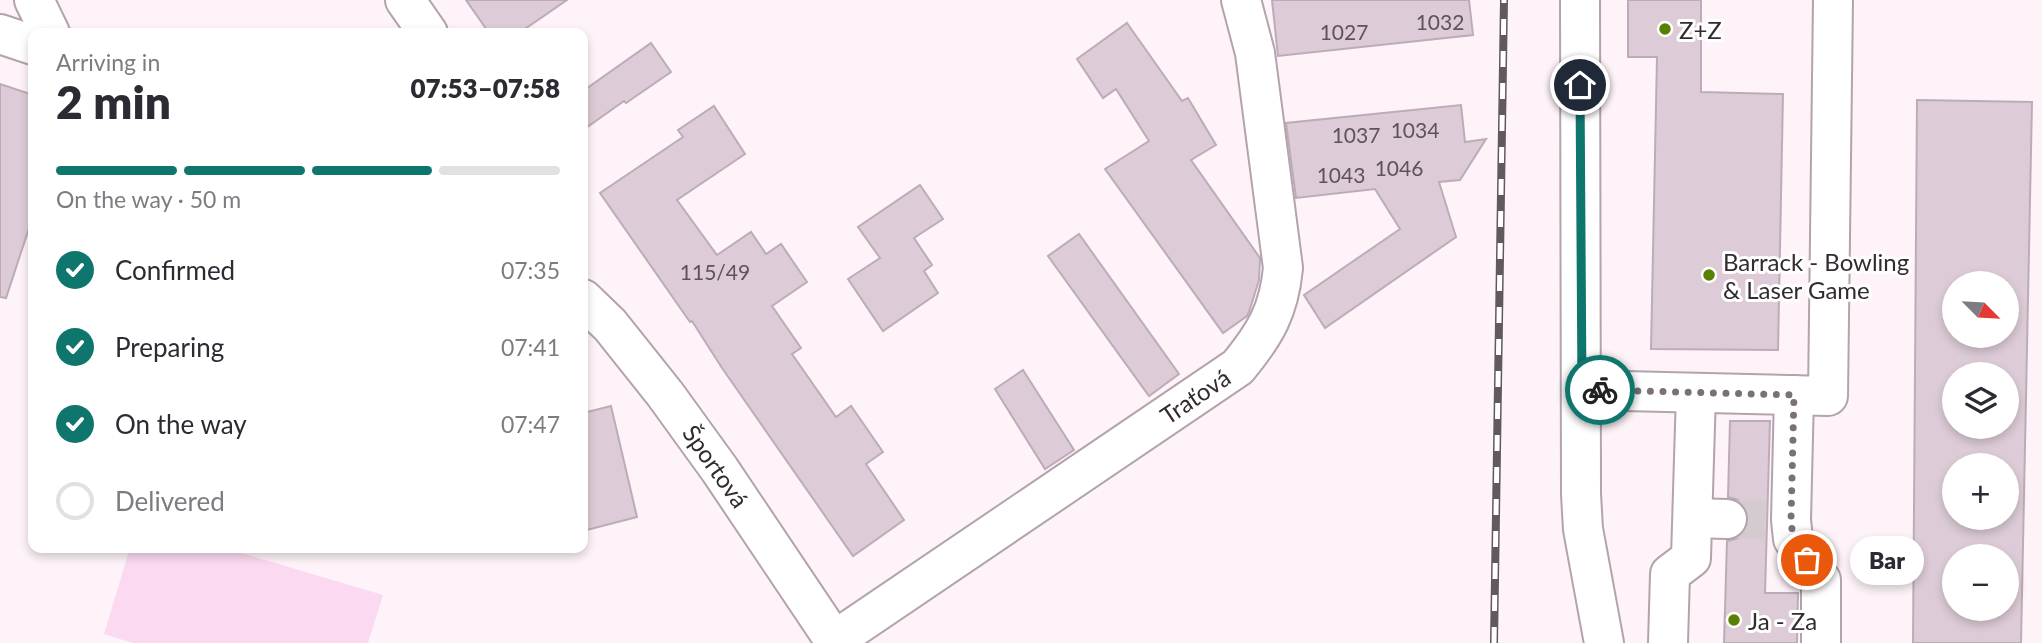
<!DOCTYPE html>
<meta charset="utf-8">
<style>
:root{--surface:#fff;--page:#f2f2f3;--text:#2b2b33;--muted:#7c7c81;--line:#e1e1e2;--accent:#0f766e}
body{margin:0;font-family:Lato,sans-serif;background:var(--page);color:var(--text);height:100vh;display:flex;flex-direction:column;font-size:26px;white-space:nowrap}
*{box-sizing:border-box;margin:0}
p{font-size:23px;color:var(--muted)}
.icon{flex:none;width:38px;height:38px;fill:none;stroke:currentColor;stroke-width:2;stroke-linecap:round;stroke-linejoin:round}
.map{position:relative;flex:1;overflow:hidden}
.details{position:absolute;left:28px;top:28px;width:560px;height:525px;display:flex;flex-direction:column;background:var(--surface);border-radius:14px;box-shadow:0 4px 10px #0003}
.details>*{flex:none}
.needle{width:46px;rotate:114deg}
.tools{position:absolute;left:1942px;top:271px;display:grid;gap:14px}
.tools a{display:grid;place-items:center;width:77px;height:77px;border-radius:50%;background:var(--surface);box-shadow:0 4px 10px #0003;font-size:35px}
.pin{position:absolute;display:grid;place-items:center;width:60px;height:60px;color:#fff;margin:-30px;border:4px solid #fff;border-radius:50%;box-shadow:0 2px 7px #0007}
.courier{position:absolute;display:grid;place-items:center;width:70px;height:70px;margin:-35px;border:5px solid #0f766e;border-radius:50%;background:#fff;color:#222;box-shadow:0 2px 9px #0007}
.bubble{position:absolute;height:49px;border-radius:24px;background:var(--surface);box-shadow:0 4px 10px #0003;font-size:23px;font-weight:800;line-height:49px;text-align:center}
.overview em{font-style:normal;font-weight:800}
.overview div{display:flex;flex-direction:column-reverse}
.overview{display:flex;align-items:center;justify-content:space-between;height:119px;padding:0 28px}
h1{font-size:46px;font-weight:800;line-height:52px}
.bar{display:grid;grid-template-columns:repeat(4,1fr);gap:10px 7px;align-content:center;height:84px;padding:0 28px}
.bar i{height:9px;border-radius:5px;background:var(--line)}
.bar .current{background:var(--accent)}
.bar p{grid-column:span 4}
ol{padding:0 28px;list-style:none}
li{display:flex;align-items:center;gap:21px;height:77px}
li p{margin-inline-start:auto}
li .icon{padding:7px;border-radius:50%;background:var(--accent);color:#fff;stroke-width:4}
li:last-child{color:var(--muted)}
li i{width:38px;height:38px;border:4px solid var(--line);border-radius:50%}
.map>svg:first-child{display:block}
</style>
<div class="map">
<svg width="2042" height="643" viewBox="0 0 2042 643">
<rect width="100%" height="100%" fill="#fdf3f9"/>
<polygon fill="#fbd9f0" points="130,548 225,548 383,595 368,643 133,643 104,634"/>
<g fill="#ddccd7" stroke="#bdacb7" stroke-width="2" fill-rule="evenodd">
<polygon points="466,0 567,0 519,33 489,33"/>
<polygon points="1272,0 1469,0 1473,35 1278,56"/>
<polygon points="1628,0 1701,0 1701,92 1783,94 1778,350 1651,349 1657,57 1628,57"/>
<polygon points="1127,23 1182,101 1188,98 1216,145 1191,160 1260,258 1259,280 1249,312 1247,316 1223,333 1105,169 1149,141 1116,89 1103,98 1077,59"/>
<polygon points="651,43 671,72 626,103 624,101 583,130 583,91"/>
<polygon points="0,84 33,95 33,216 6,298 0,297"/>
<path d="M1917 100 2032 102 2021 643H1913ZM1955 284H2007V336H1955ZM1955 374H2007V427H1955ZM1955 466H2007V518H1955ZM1955 556H2007V609H1955Z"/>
<polygon points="1461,105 1465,142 1486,139 1460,180 1439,182 1456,237 1325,328 1304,295 1400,229 1375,189 1296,198 1286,123"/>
<polygon points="714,106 745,154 677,200 717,255 751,232 766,254 781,244 807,282 772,306 801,348 792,354 836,417 851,406 883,452 866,464 904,520 853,556 722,368 692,321 690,322 600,193 683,137 678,130"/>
<polygon points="920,185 943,219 914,238 932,265 924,271 938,293 883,331 848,279 880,258 858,227"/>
<polygon points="1079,234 1179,374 1149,396 1048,256"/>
<polygon points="1023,370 1074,450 1045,469 995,389"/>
<polygon points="611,406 637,517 583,531 583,413"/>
<polygon points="1730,421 1770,421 1765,593 1798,593 1797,643 1724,643 1727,541 1738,538 1745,531 1749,520 1746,508 1738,500 1728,497"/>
</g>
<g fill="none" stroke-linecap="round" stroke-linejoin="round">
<polyline stroke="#d4cbd1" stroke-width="38" stroke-dasharray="38 19" stroke-linecap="butt" points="1727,519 1767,520"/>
<g stroke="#b3a3ad" stroke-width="42">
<g id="minor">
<polyline points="34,0 50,33"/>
<polyline points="405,0 428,33"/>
<polyline points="1580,0 1581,494 1583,529 1604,643"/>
<polyline points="0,34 33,45"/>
<polyline points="583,299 610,325 665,394 720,470 836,643"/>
<polyline points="1582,390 1828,396 1833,0"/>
<polyline points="1794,395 1791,520 1793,539 1821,580 1821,643"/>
<polyline points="1693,518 1727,519"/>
<path d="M835 640 1238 367C1265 334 1279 311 1283 268L1255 53 1241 0"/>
<polyline points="1668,643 1670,574 1691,558 1696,393"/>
</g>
</g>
<use href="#minor" stroke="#fff" stroke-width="38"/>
<g stroke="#61595e" stroke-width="8">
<polyline id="rail" points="1494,643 1504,0"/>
</g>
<use href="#rail" stroke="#fff" stroke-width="5" stroke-dasharray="16" stroke-linecap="butt"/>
</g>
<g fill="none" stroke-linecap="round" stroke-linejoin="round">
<polyline stroke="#797176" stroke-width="7" stroke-dasharray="0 12.6" points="1600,390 1794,395 1791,520 1793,539 1807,560"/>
<polyline stroke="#0f766e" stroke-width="9" points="1580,85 1582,390 1600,390"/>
</g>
<g fill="#588103" stroke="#fff" stroke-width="2.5">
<circle cx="1665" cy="29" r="7"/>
<circle cx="1709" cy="275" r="7"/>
<circle cx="1734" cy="620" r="7"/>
</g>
<g text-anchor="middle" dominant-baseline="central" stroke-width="6" stroke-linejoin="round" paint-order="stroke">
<g font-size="21" fill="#5d5359">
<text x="1440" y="21">1032</text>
<text x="1344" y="31">1027</text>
<text x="1415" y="129">1034</text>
<text x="1356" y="134">1037</text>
<text x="1399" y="167">1046</text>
<text x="1341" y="174">1043</text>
<text x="715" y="271">115/49</text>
</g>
<g font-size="24" fill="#322b2f" stroke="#fff" text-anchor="start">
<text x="1679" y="29">Z+Z</text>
<text x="1723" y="261">Barrack - Bowling<tspan x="1723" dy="28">&amp; Laser Game</tspan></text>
<text x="1748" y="620">Ja - Za</text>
</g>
<g font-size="24" fill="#322b2f" stroke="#fff">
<text transform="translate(1195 396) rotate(-34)">Traťová</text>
<text transform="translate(716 466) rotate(55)">Športová</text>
</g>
</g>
</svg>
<div class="tools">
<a><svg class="needle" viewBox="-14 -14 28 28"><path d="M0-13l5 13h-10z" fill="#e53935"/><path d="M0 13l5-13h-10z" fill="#7c7c81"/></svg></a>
<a><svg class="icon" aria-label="layers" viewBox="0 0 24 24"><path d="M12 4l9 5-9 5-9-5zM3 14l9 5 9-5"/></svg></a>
<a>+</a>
<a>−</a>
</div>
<div class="pin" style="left:1807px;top:560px;background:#ea580c"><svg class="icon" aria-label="bag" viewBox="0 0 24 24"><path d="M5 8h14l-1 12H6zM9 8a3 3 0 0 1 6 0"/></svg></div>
<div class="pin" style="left:1580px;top:85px;background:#1f2937"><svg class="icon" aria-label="home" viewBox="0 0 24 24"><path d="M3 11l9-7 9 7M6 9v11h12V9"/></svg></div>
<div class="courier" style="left:1600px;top:390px"><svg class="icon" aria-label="bike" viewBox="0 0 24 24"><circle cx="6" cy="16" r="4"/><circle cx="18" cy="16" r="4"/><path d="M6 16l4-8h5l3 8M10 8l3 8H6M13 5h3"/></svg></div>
<div class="bubble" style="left:1850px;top:536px;width:74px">Bar</div>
<section class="details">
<div class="overview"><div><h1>2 min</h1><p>Arriving in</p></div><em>07:53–07:58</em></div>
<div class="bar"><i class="current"></i><i class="current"></i><i class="current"></i><i></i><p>On the way · 50 m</p></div>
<ol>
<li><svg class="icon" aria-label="check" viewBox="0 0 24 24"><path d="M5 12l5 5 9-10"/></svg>Confirmed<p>07:35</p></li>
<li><svg class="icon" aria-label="check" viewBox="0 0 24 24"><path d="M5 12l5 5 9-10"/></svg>Preparing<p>07:41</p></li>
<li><svg class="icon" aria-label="check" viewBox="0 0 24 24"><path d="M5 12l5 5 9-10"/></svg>On the way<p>07:47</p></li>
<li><i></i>Delivered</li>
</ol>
</section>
</div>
